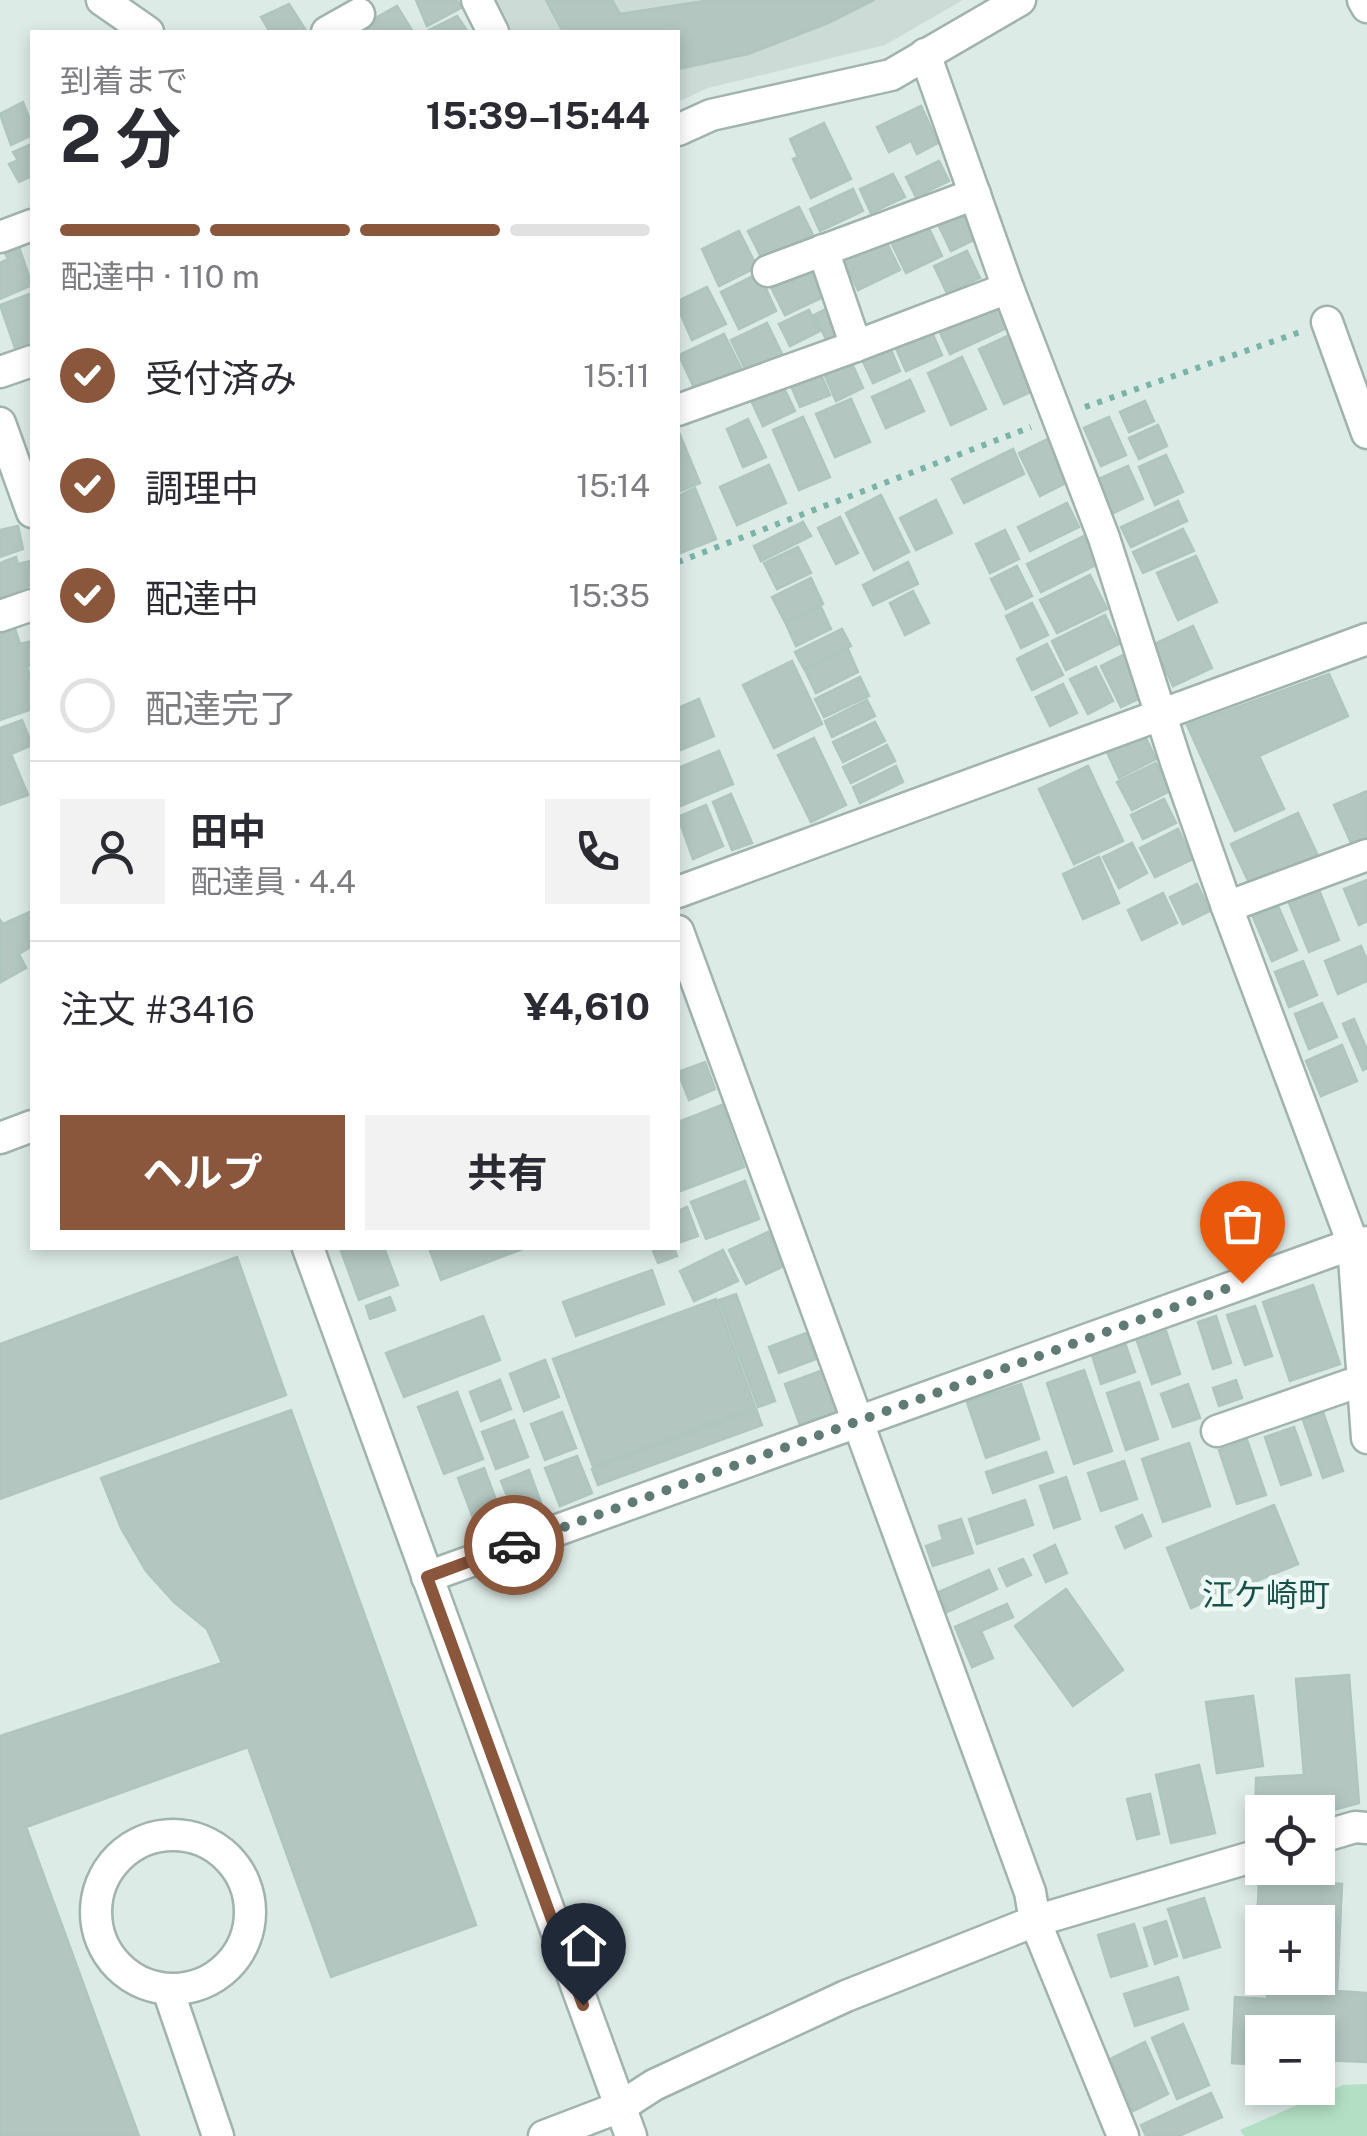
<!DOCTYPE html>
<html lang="ja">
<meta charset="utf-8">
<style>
:root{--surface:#fff;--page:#f2f2f3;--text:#2b2b33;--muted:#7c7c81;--line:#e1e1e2;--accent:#8a563c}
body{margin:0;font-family:"Public Sans","Noto Sans JP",sans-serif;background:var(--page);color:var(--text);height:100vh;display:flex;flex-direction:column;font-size:38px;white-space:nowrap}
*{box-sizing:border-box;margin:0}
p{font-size:32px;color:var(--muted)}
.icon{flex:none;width:55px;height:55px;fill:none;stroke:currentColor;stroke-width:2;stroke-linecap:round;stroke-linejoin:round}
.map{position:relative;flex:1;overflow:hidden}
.side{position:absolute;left:30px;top:30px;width:650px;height:1220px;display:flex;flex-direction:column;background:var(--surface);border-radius:0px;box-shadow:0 5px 15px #0003}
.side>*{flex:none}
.tools{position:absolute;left:1245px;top:1795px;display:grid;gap:20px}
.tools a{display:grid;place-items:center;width:90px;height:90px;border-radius:0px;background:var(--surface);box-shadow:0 5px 15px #0003;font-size:50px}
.pin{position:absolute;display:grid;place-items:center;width:85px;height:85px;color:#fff;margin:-102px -42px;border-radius:50% 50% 50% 0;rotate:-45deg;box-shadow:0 0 10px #0007}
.pin .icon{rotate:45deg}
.courier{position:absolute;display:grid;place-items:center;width:100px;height:100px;margin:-50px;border:8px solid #8a563c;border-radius:50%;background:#fff;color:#222;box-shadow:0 2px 12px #0007}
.headline em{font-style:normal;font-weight:700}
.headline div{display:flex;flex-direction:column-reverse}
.headline{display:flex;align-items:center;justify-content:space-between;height:170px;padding:0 30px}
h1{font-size:65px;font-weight:700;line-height:75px}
.bar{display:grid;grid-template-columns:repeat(4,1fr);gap:15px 10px;align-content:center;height:120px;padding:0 30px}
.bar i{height:12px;border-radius:8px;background:var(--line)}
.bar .on{background:var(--accent)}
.bar p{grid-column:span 4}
.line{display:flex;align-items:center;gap:25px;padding:0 30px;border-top:2px solid var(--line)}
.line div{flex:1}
.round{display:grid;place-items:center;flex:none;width:105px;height:105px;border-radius:0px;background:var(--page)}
ol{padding:0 30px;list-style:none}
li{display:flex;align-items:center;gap:30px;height:110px}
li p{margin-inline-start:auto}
li .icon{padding:10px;border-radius:50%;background:var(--accent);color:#fff;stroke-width:4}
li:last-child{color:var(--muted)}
li i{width:55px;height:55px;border:5px solid var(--line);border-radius:50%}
.button{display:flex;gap:20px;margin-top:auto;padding:20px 30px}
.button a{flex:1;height:115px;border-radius:0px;background:var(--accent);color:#fff;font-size:40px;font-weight:700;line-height:115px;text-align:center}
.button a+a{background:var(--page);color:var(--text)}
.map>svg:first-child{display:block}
</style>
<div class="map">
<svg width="1367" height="2136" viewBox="0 0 1367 2136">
<rect width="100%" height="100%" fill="#ddebe7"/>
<polygon fill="#ccdbd6" points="494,0 963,0 885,45 708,88 678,102 678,32 511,32"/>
<polygon fill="#b3e0c5" points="1367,2084 1367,2136 1244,2136 1240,2130 1343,2085"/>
<g fill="#b3c6c0" stroke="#afc6bf" stroke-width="2.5">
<polygon points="416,0 457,0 461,8 427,26"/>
<polygon points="546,0 612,0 620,14 711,0 874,0 828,23 748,54 678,69 678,32 563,32"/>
<polygon points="289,4 305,29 299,32 270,32 261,17"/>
<polygon points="397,6 413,32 370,32 365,24"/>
<polygon points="457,16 468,32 430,32 429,30"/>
<polygon points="23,102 32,126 32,135 11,145 0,114"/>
<polygon points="921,106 938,143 917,154 911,141 889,152 877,127"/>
<polygon points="824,123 851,179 811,198 793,159 798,157 790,139"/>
<polygon points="32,144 32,176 19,182 9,164 18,160 13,152"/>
<polygon points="939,161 949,181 916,197 906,177"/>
<polygon points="893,174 905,197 871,213 860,189"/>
<polygon points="853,189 863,211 820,231 810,209"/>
<polygon points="799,207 813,235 762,259 748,231"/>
<polygon points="963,212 976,239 951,251 938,224"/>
<polygon points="927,224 942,256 906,273 891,242"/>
<polygon points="739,231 757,267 719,286 702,249"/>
<polygon points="886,241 900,270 858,290 844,261"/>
<polygon points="18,244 32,285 0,299 0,263 8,259 3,249"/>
<polygon points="967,251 980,278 947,293 934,266"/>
<polygon points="817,265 830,294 785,315 771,287"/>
<polygon points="759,273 776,311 739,329 721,292"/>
<polygon points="707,287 726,324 692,340 678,308 678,301"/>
<polygon points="32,293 32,341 15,348 0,305"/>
<polygon points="995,301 1007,328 950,354 937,326"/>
<polygon points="832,306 845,332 827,341 814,315"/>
<polygon points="809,310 820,331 790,346 779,324"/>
<polygon points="927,321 942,355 906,371 891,337"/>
<polygon points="767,323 783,356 747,373 731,340"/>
<polygon points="724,334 743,372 697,394 679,355"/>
<polygon points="1012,334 1037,389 1004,404 979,349"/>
<polygon points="888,343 900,371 873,383 860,355"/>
<polygon points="849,357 863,388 836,401 822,369"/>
<polygon points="962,357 986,409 951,425 928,373"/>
<polygon points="817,366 830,395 800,407 788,379"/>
<polygon points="910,380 924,411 886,428 872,397"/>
<polygon points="781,382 795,411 763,426 749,396"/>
<polygon points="851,399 870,442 835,457 816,414"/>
<polygon points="1145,401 1154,421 1129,432 1120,412"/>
<polygon points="803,417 830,477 799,490 773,430"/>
<polygon points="1109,417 1126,455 1101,466 1084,428"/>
<polygon points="748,419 766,457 743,467 727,429"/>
<polygon points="1158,425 1167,446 1139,459 1129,438"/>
<polygon points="678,430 700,483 678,492"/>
<polygon points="1050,438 1070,481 1040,496 1019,453"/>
<polygon points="1013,449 1024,474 964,503 952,479"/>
<polygon points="1166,455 1183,492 1155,505 1139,467"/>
<polygon points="769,465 786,503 737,525 720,487"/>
<polygon points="1128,466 1143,499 1107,516 1092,482"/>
<polygon points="695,488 716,539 678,554 678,496"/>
<polygon points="881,495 909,552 874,570 846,513"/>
<polygon points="936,500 952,533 916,550 900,518"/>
<polygon points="1178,501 1187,521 1131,547 1121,527"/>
<polygon points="1067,503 1079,527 1030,551 1018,527"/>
<polygon points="840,517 858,553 836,564 818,528"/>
<polygon points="803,522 811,536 761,561 754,546"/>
<polygon points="18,526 23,549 0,557 0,530"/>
<polygon points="1183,529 1194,551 1143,573 1133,552"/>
<polygon points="1005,530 1019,559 990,573 976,544"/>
<polygon points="1084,536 1098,564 1041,592 1027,564"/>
<polygon points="798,547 811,573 777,589 764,563"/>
<polygon points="1196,556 1217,602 1178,620 1157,573"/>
<polygon points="16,557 18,564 30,561 32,585 18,590 20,596 0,600 0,563"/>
<polygon points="908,562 918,584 873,605 863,585"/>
<polygon points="1017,566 1032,596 1006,609 991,579"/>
<polygon points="1090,575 1107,609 1057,633 1040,600"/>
<polygon points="811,578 823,604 785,622 772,597"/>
<polygon points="913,591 929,623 905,635 890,603"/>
<polygon points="1032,603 1048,635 1021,648 1006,616"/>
<polygon points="821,607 831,629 796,646 786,624"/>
<polygon points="1105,615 1119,644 1066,670 1052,641"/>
<polygon points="1193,626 1212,668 1173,686 1154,644"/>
<polygon points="15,629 20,644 32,641 32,664 27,667 32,683 32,709 0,720 0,634"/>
<polygon points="842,629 851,646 804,669 795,652"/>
<polygon points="1047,644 1063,675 1032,690 1017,659"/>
<polygon points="848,649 858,672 816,693 805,670"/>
<polygon points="1127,653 1147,695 1121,707 1101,666"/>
<polygon points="792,661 822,724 774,748 743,685"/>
<polygon points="1096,667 1113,701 1088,714 1070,679"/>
<polygon points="1329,674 1348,716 1259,756 1284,809 1235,831 1187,725"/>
<polygon points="860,677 869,696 824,717 815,699"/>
<polygon points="1063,684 1077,713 1050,726 1036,697"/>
<polygon points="699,699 714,736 678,751 678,708"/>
<polygon points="867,700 875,716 832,737 825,721"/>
<polygon points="22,720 32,745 11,754 28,795 0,805 0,728"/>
<polygon points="875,722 885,741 843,762 833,742"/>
<polygon points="1144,734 1156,759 1119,778 1107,752"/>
<polygon points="814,738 846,805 811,822 778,755"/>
<polygon points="887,745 895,761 851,783 843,767"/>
<polygon points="719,751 733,784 678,807 678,768"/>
<polygon points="1156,763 1170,791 1132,810 1117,782"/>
<polygon points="896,766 903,782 860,803 853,787"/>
<polygon points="1088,766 1123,841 1074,864 1039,789"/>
<polygon points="1367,791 1367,841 1353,847 1334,805"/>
<polygon points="731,794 752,843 732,850 713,802"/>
<polygon points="1164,799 1176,823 1143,839 1131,815"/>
<polygon points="706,805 723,846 693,859 678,817"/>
<polygon points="1298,813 1318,856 1251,887 1231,844"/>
<polygon points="1178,829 1193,859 1155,877 1140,848"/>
<polygon points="1132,843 1147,873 1119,888 1103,857"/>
<polygon points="1099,857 1119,903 1083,919 1063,874"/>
<polygon points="1367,880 1367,921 1359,925 1344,889"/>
<polygon points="1197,884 1210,911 1183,924 1170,897"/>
<polygon points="1319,890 1339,940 1309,952 1289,903"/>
<polygon points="1163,893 1177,923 1142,940 1128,910"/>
<polygon points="1278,906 1297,950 1272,961 1253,917"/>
<polygon points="32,911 32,946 19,954 26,968 1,982 0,920 3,924"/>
<polygon points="1361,946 1367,960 1367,981 1338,994 1325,961"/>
<polygon points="1303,961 1317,995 1289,1007 1275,972"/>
<polygon points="1322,1003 1337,1037 1309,1049 1295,1014"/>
<polygon points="1354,1019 1367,1050 1367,1068 1363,1070 1343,1024"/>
<polygon points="1342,1045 1357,1081 1321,1096 1306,1061"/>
<polygon points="705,1062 715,1089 689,1100 678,1072"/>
<polygon points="722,1105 744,1167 678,1192 678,1122"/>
<polygon points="745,1181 759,1219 706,1239 691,1202"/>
<polygon points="687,1207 698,1236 681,1242 678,1232 678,1211"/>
<polygon points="768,1232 784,1266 746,1284 729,1250"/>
<polygon points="340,1248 384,1248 398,1285 359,1300"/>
<polygon points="429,1248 525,1248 441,1280"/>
<polygon points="652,1248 674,1248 677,1256 658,1263"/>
<polygon points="723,1250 738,1281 694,1301 680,1271"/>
<polygon points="237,1257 286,1395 0,1499 0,1344"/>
<polygon points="652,1270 664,1304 576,1336 563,1302"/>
<polygon points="1313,1285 1340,1364 1290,1381 1263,1302"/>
<polygon points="736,1294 775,1401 758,1407 719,1300"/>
<polygon points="390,1297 395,1310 370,1319 366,1306"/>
<polygon points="716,1299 755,1407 593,1467 553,1359"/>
<polygon points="1255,1306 1272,1356 1245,1365 1227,1315"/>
<polygon points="483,1316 500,1360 404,1397 386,1353"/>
<polygon points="1216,1316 1231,1363 1213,1369 1198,1322"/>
<polygon points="1166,1331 1180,1374 1152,1384 1137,1341"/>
<polygon points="806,1333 816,1359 779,1373 769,1347"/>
<polygon points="1125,1343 1135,1372 1101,1384 1092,1355"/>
<polygon points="545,1360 559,1397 524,1411 510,1374"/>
<polygon points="823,1370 838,1411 800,1425 785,1384"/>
<polygon points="1084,1370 1112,1451 1074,1464 1047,1383"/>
<polygon points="500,1380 511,1409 481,1421 470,1392"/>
<polygon points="1236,1380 1242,1398 1219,1406 1213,1388"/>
<polygon points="1139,1382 1158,1439 1126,1450 1107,1393"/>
<polygon points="1021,1384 1039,1439 986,1458 967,1402"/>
<polygon points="1188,1384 1200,1418 1173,1427 1161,1394"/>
<polygon points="457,1392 483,1459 444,1474 418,1407"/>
<polygon points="756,1409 762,1425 598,1485 592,1469"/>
<polygon points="291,1410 476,1925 331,1977 248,1747 26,1827 139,2136 0,2136 0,1736 222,1663 207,1629 174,1602 146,1571 121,1528 101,1478"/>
<polygon points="562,1412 576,1448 545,1460 531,1424"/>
<polygon points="1323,1412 1343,1471 1323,1478 1303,1420"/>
<polygon points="514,1420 528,1457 496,1469 482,1432"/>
<polygon points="1294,1427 1311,1475 1281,1485 1265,1437"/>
<polygon points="1247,1440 1266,1495 1237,1504 1219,1450"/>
<polygon points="1189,1443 1210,1506 1163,1522 1142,1459"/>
<polygon points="1046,1452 1053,1472 993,1493 986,1472"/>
<polygon points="577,1456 592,1493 560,1506 545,1468"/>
<polygon points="1124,1461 1137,1499 1101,1511 1088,1473"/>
<polygon points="484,1468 504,1521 478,1531 458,1478"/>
<polygon points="529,1470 544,1511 517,1521 501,1481"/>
<polygon points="1066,1477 1080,1519 1054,1528 1040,1486"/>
<polygon points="1025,1500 1033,1525 977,1544 969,1519"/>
<polygon points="1274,1505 1298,1564 1191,1608 1167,1548"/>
<polygon points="1142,1515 1151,1536 1125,1548 1116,1527"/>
<polygon points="961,1519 973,1553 933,1566 926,1546 943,1540 939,1526"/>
<polygon points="1055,1545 1067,1573 1046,1582 1034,1555"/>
<polygon points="1023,1559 1031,1575 1007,1586 999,1569"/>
<polygon points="989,1570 997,1589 947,1612 939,1592"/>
<polygon points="1066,1589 1123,1670 1073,1706 1015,1626"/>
<polygon points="1007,1604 1013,1617 981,1631 993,1658 972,1667 955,1627"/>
<polygon points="1349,1675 1359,1803 1318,1814 1318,1812 1262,1812 1262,1829 1255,1831 1256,1778 1304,1775 1296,1679"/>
<polygon points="1253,1696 1263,1766 1217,1773 1206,1702"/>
<polygon points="1199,1765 1215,1833 1171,1843 1156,1775"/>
<polygon points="1150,1794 1159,1834 1137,1839 1127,1799"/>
<polygon points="1259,1879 1342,1884 1337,1991 1367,1993 1367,2062 1322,2060 1322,2052 1318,2052 1318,2032 1262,2032 1262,2065 1232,2063 1235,1997 1267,1999 1268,1978 1318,1978 1318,1922 1262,1922 1262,1945 1256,1945"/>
<polygon points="1204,1898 1220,1947 1184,1958 1168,1909"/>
<polygon points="1166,1921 1177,1956 1155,1964 1144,1928"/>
<polygon points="1134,1924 1147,1966 1111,1977 1098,1935"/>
<polygon points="1178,1977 1188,2009 1135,2026 1124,1994"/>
<polygon points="1183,2024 1209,2085 1177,2099 1152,2038"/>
<polygon points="1145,2042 1168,2094 1133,2111 1110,2059"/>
<polygon points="1211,2093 1222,2117 1179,2136 1146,2136 1141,2125"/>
</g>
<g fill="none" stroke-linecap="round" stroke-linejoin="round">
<g stroke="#a0b3af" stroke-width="35">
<g id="minor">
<polyline points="102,0 148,32"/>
<polyline points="477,0 493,32"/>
<polyline points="1363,0 1367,7"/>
<polyline points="327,32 359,14"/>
<polyline points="925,54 1008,288 1104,538 1176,762 1227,907 1353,1244 1367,1438"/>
<polyline points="678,130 711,115 891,75 1020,0"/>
<polyline points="0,237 32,225"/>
<polyline points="823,250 856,346"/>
<polyline points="768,271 975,194"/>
<polyline points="1327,322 1367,433"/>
<polyline points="0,372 32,361"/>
<polyline points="678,410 856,346 1008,288"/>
<polyline points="0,423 32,512"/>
<polyline points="0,616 32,605"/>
<polyline points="678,892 1367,639"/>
<polyline points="1227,907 1367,855"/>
<polyline points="678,931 1030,1892 1035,1921 1123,2136"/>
<polyline points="0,1138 32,1126"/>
<polyline points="308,1248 631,2136"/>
<polyline points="1217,1431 1349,1385 1362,1383"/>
<polyline points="427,1577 1330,1252 1353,1244 1367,1242"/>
<circle cx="173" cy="1912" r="77"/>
<polyline points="1318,1838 1355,1827 1367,1828"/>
<polyline points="168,1990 218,2136"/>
<polyline points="544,2136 620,2107 654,2085 846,1996 1035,1921 1262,1854"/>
</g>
</g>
<g stroke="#7ab3a8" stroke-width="6" stroke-dasharray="5 8" stroke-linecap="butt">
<polyline points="1085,407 1300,332"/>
<polyline points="678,562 1031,427"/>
</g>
<use href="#minor" stroke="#fff" stroke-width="30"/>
</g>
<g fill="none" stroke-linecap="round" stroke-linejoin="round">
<polyline stroke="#607a75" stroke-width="10" stroke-dasharray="0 18" points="514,1545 1242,1283"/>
<polyline stroke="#8a563c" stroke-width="12" points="514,1545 427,1577 583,2005"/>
</g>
<g text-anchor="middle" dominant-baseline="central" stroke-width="9" stroke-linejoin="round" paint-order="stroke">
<g font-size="32" fill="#17514a" stroke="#eef8f4">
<text x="1266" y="1594">江ケ崎町</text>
</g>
</g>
</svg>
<div class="tools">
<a><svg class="icon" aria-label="locate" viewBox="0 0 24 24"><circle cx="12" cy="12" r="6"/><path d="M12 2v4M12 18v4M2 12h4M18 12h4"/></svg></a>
<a>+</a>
<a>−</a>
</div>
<div class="pin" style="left:1242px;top:1283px;background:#ea580c"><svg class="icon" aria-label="bag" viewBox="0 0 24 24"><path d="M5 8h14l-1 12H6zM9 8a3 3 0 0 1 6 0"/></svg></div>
<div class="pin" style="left:583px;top:2005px;background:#1f2937"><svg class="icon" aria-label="home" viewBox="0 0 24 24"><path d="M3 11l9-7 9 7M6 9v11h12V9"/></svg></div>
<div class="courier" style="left:514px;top:1545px"><svg class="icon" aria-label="car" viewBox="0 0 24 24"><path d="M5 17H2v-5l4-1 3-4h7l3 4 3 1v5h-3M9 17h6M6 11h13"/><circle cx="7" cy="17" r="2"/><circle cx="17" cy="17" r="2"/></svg></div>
<section class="side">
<div class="headline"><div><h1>2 分</h1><p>到着まで</p></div><em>15:39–15:44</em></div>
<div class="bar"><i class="on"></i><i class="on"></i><i class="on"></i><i></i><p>配達中 · 110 m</p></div>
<ol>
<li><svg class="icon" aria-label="check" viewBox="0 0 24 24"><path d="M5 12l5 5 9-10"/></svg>受付済み<p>15:11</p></li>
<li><svg class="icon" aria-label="check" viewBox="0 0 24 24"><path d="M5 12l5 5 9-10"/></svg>調理中<p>15:14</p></li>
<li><svg class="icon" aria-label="check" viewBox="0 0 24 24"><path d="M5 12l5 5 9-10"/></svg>配達中<p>15:35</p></li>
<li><i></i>配達完了</li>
</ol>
<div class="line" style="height:180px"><a class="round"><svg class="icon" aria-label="person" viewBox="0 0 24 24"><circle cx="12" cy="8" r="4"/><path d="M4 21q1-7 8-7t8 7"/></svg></a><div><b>田中</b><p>配達員 · 4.4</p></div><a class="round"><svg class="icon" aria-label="phone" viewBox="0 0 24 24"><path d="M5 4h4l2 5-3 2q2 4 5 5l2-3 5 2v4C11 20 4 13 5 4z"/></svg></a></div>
<div class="line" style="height:130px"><div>注文 #3416</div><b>¥4,610</b></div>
<div class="button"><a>ヘルプ</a><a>共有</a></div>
</section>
</div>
